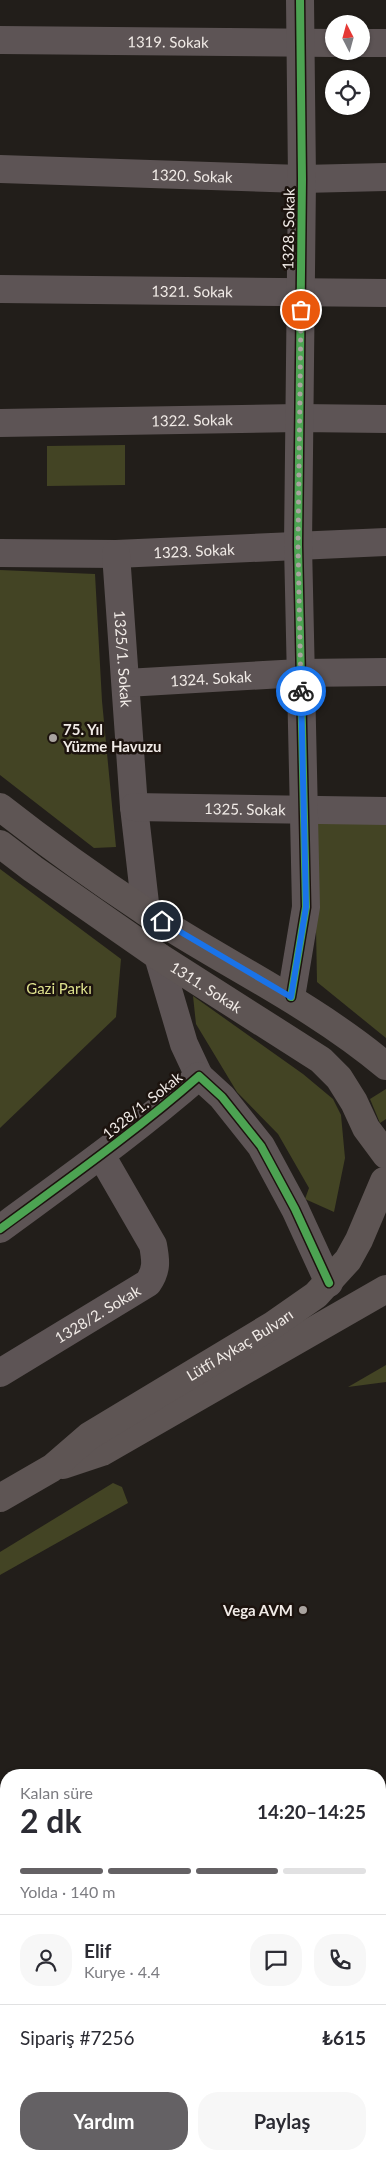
<!DOCTYPE html>
<html lang="tr">
<meta charset="utf-8">
<style>
:root{--surface:#fff;--page:#f7f7f7;--text:#2b2b33;--muted:#7c7c81;--line:#e1e1e2;--accent:#646164}
body{margin:0;font-family:Lato,sans-serif;background:var(--page);color:var(--text);height:100vh;display:flex;flex-direction:column;font-size:19px;white-space:nowrap}
*{box-sizing:border-box;margin:0}
p{font-size:16px;color:var(--muted)}
.icon{flex:none;width:28px;height:28px;fill:none;stroke:currentColor;stroke-width:2;stroke-linecap:round;stroke-linejoin:round}
.map{position:relative;flex:1;overflow:hidden}
.side{position:absolute;left:0px;top:1769px;width:386px;height:391px;display:flex;flex-direction:column;background:var(--surface);border-radius:20px 20px 0 0;box-shadow:0 1px 4px #0004}
.side>*{flex:none}
.needle{width:32px;rotate:354deg}
.tools{position:absolute;left:325px;top:15px;display:grid;gap:10px}
.tools a{display:grid;place-items:center;width:45px;height:45px;border-radius:50%;background:var(--surface);box-shadow:0 1px 4px #0004;font-size:25px}
.pin{position:absolute;display:grid;place-items:center;width:42px;height:42px;color:#fff;margin:-21px;border:2px solid #fff;border-radius:50%;box-shadow:0 1px 5px #0007}
.courier{position:absolute;display:grid;place-items:center;width:50px;height:50px;margin:-25px;border:4px solid #1a73e8;border-radius:50%;background:#fff;color:#222;box-shadow:0 1px 6px #0007}
.head em{font-style:normal;font-weight:700}
.head div{display:flex;flex-direction:column-reverse}
.head{display:flex;align-items:center;justify-content:space-between;height:85px;padding:0 20px}
h1{font-size:32px;font-weight:700;line-height:38px}
.bar{display:grid;grid-template-columns:repeat(4,1fr);gap:8px 5px;align-content:center;height:60px;padding:0 20px}
.bar i{height:6px;border-radius:4px;background:var(--line)}
.bar .current{background:var(--accent)}
.bar p{grid-column:span 4}
.line{display:flex;align-items:center;gap:12px;padding:0 20px;border-top:1px solid var(--line)}
.line div{flex:1}
.round{display:grid;place-items:center;flex:none;width:52px;height:52px;border-radius:20px;background:var(--page)}
.primary-button{display:flex;gap:10px;margin-top:auto;padding:10px 20px}
.primary-button a{flex:1;height:58px;border-radius:20px;background:var(--accent);color:#fff;font-size:20px;font-weight:700;line-height:58px;text-align:center}
.primary-button a+a{background:var(--page);color:var(--text)}
.map>svg:first-child{display:block}
</style>
<div class="map">
<svg width="386" height="2159" viewBox="0 0 386 2159">
<rect width="100%" height="100%" fill="#221e1a"/>
<g fill="#434424">
<polygon points="125,445 125,485 47,486 47,446"/>
<polygon points="0,570 95,574 102,701 116,847 94,848 0,775"/>
<polygon points="314,818 386,820 386,1038 317,982"/>
<polygon points="0,869 121,959 116,1017 0,1128"/>
<polygon points="193,996 303,1074 333,1099 341,1115 345,1158 334,1212 305,1199 309,1188 278,1134 237,1092 196,1024"/>
<polygon points="386,1089 386,1119 380,1123 370,1099"/>
<polygon points="386,1365 386,1382 348,1387"/>
<polygon points="113,1483 122,1487 128,1503 0,1575 0,1552"/>
</g>
<g fill="none" stroke-linecap="round" stroke-linejoin="round">
<g stroke="#5d5455" stroke-width="28">
<path id="s1" d="M0 40 334 43"/>
<polyline points="361,43 386,43"/>
<path id="s2" d="M0 169 302 179 386 177"/>
<path id="s3" d="M0 289 386 293"/>
<path id="s4" d="M0 423 299 418 386 419"/>
<path id="s5" d="M0 553 116 554 386 542"/>
<path id="s6" d="M116 554 134 807 146 912"/>
<path id="s7" d="M126 683 300 673 386 672"/>
<path id="s8" d="M134 807 386 811"/>
<polyline points="158,956 184,1044 199,1076"/>
<polyline points="291,997 306,907 298,545 302,179 300,0"/>
<path d="M0 1229C68 1179 136 1131 199 1076L222 1097 261 1146 295 1209 329 1283"/>
<path id="s9" d="M0 1373 148 1283C157 1270 156 1261 153 1245L101 1155"/>
</g>
<g stroke="#5e5554" stroke-width="28">
<path d="M0 807C47 844 96 879 146 912 225 964 312 1004 386 1066"/>
<path id="s10" d="M0 844 33 869 158 956 321 1060 339 1078 354 1102 366 1128 386 1155"/>
<polyline points="63,1465 102,1452 386,1289"/>
<path id="s11" d="M0 1498 52 1468 89 1436 273 1325 316 1295 348 1260 359 1240 384 1181"/>
</g>
<g stroke="#1c130e" stroke-width="11">
<g id="cycleway">
<polyline points="291,997 306,907 298,545 302,179 300,0"/>
<path d="M0 1229C68 1179 136 1131 199 1076L222 1097 261 1146 295 1209 329 1283"/>
</g>
</g>
<use href="#cycleway" stroke="#4ca352" stroke-width="8"/>
</g>
<g fill="none" stroke-linecap="round" stroke-linejoin="round">
<polyline stroke="#a9a39f" stroke-width="5" stroke-dasharray="0 9" points="301,691 298,545 301,310"/>
<polyline stroke="#1a73e8" stroke-width="6" points="162,921 291,997 306,907 301,691"/>
</g>
<g fill="#a9a39f" stroke="#1c130e" stroke-width="2">
<circle cx="53" cy="738" r="5"/>
<circle cx="303" cy="1610" r="5"/>
</g>
<g text-anchor="middle" dominant-baseline="central" stroke-width="5" stroke-linejoin="round" paint-order="stroke">
<g font-size="15" fill="#f1ebe7" stroke="#1c130e">
<text stroke="none"><textPath href="#s1" startOffset="168">1319. Sokak</textPath></text>
<text stroke="none"><textPath href="#s2" startOffset="192">1320. Sokak</textPath></text>
<text transform="translate(288 229) rotate(-89)">1328. Sokak</text>
<text stroke="none"><textPath href="#s3" startOffset="192">1321. Sokak</textPath></text>
<text stroke="none"><textPath href="#s4" startOffset="192">1322. Sokak</textPath></text>
<text stroke="none"><textPath href="#s5" startOffset="194">1323. Sokak</textPath></text>
<text stroke="none"><textPath href="#s6" startOffset="105">1325/1. Sokak</textPath></text>
<text stroke="none"><textPath href="#s7" startOffset="85">1324. Sokak</textPath></text>
<text stroke="none"><textPath href="#s8" startOffset="111">1325. Sokak</textPath></text>
<text stroke="none"><textPath href="#s10" startOffset="251">1311. Sokak</textPath></text>
<text transform="translate(142 1105) rotate(-39)">1328/1. Sokak</text>
<text stroke="none"><textPath href="#s9" startOffset="114">1328/2. Sokak</textPath></text>
<text stroke="none"><textPath href="#s11" startOffset="285">Lütfi Aykaç Bulvarı</textPath></text>
</g>
<g font-size="15" font-weight="bold" fill="#f1ebe7" stroke="#1c130e" text-anchor="start">
<text x="63" y="729">75. Yıl<tspan x="63" dy="17">Yüzme Havuzu</tspan></text>
<text x="293" y="1610" text-anchor="end">Vega AVM</text>
</g>
<g font-size="15" fill="#dde08c" stroke="#1c130e">
<text x="59" y="988">Gazi Parkı</text>
</g>
</g>
</svg>
<div class="tools">
<a><svg class="needle" viewBox="-14 -14 28 28"><path d="M0-13l5 13h-10z" fill="#e53935"/><path d="M0 13l5-13h-10z" fill="#7c7c81"/></svg></a>
<a><svg class="icon" aria-label="locate" viewBox="0 0 24 24"><circle cx="12" cy="12" r="6"/><path d="M12 2v4M12 18v4M2 12h4M18 12h4"/></svg></a>
</div>
<div class="pin" style="left:301px;top:310px;background:#ea580c"><svg class="icon" aria-label="bag" viewBox="0 0 24 24"><path d="M5 8h14l-1 12H6zM9 8a3 3 0 0 1 6 0"/></svg></div>
<div class="pin" style="left:162px;top:921px;background:#1f2937"><svg class="icon" aria-label="home" viewBox="0 0 24 24"><path d="M3 11l9-7 9 7M6 9v11h12V9"/></svg></div>
<div class="courier" style="left:301px;top:691px"><svg class="icon" aria-label="bike" viewBox="0 0 24 24"><circle cx="6" cy="16" r="4"/><circle cx="18" cy="16" r="4"/><path d="M6 16l4-8h5l3 8M10 8l3 8H6M13 5h3"/></svg></div>
<section class="side">
<div class="head"><div><h1>2 dk</h1><p>Kalan süre</p></div><em>14:20–14:25</em></div>
<div class="bar"><i class="current"></i><i class="current"></i><i class="current"></i><i></i><p>Yolda · 140 m</p></div>
<div class="line" style="height:90px"><a class="round"><svg class="icon" aria-label="person" viewBox="0 0 24 24"><circle cx="12" cy="8" r="4"/><path d="M4 21q1-7 8-7t8 7"/></svg></a><div><b>Elif</b><p>Kurye · 4.4</p></div><a class="round"><svg class="icon" aria-label="chat" viewBox="0 0 24 24"><path d="M4 5h16v11H9l-5 4z"/></svg></a><a class="round"><svg class="icon" aria-label="phone" viewBox="0 0 24 24"><path d="M5 4h4l2 5-3 2q2 4 5 5l2-3 5 2v4C11 20 4 13 5 4z"/></svg></a></div>
<div class="line" style="height:65px"><div>Sipariş #7256</div><b>₺615</b></div>
<div class="primary-button"><a>Yardım</a><a>Paylaş</a></div>
</section>
</div>
